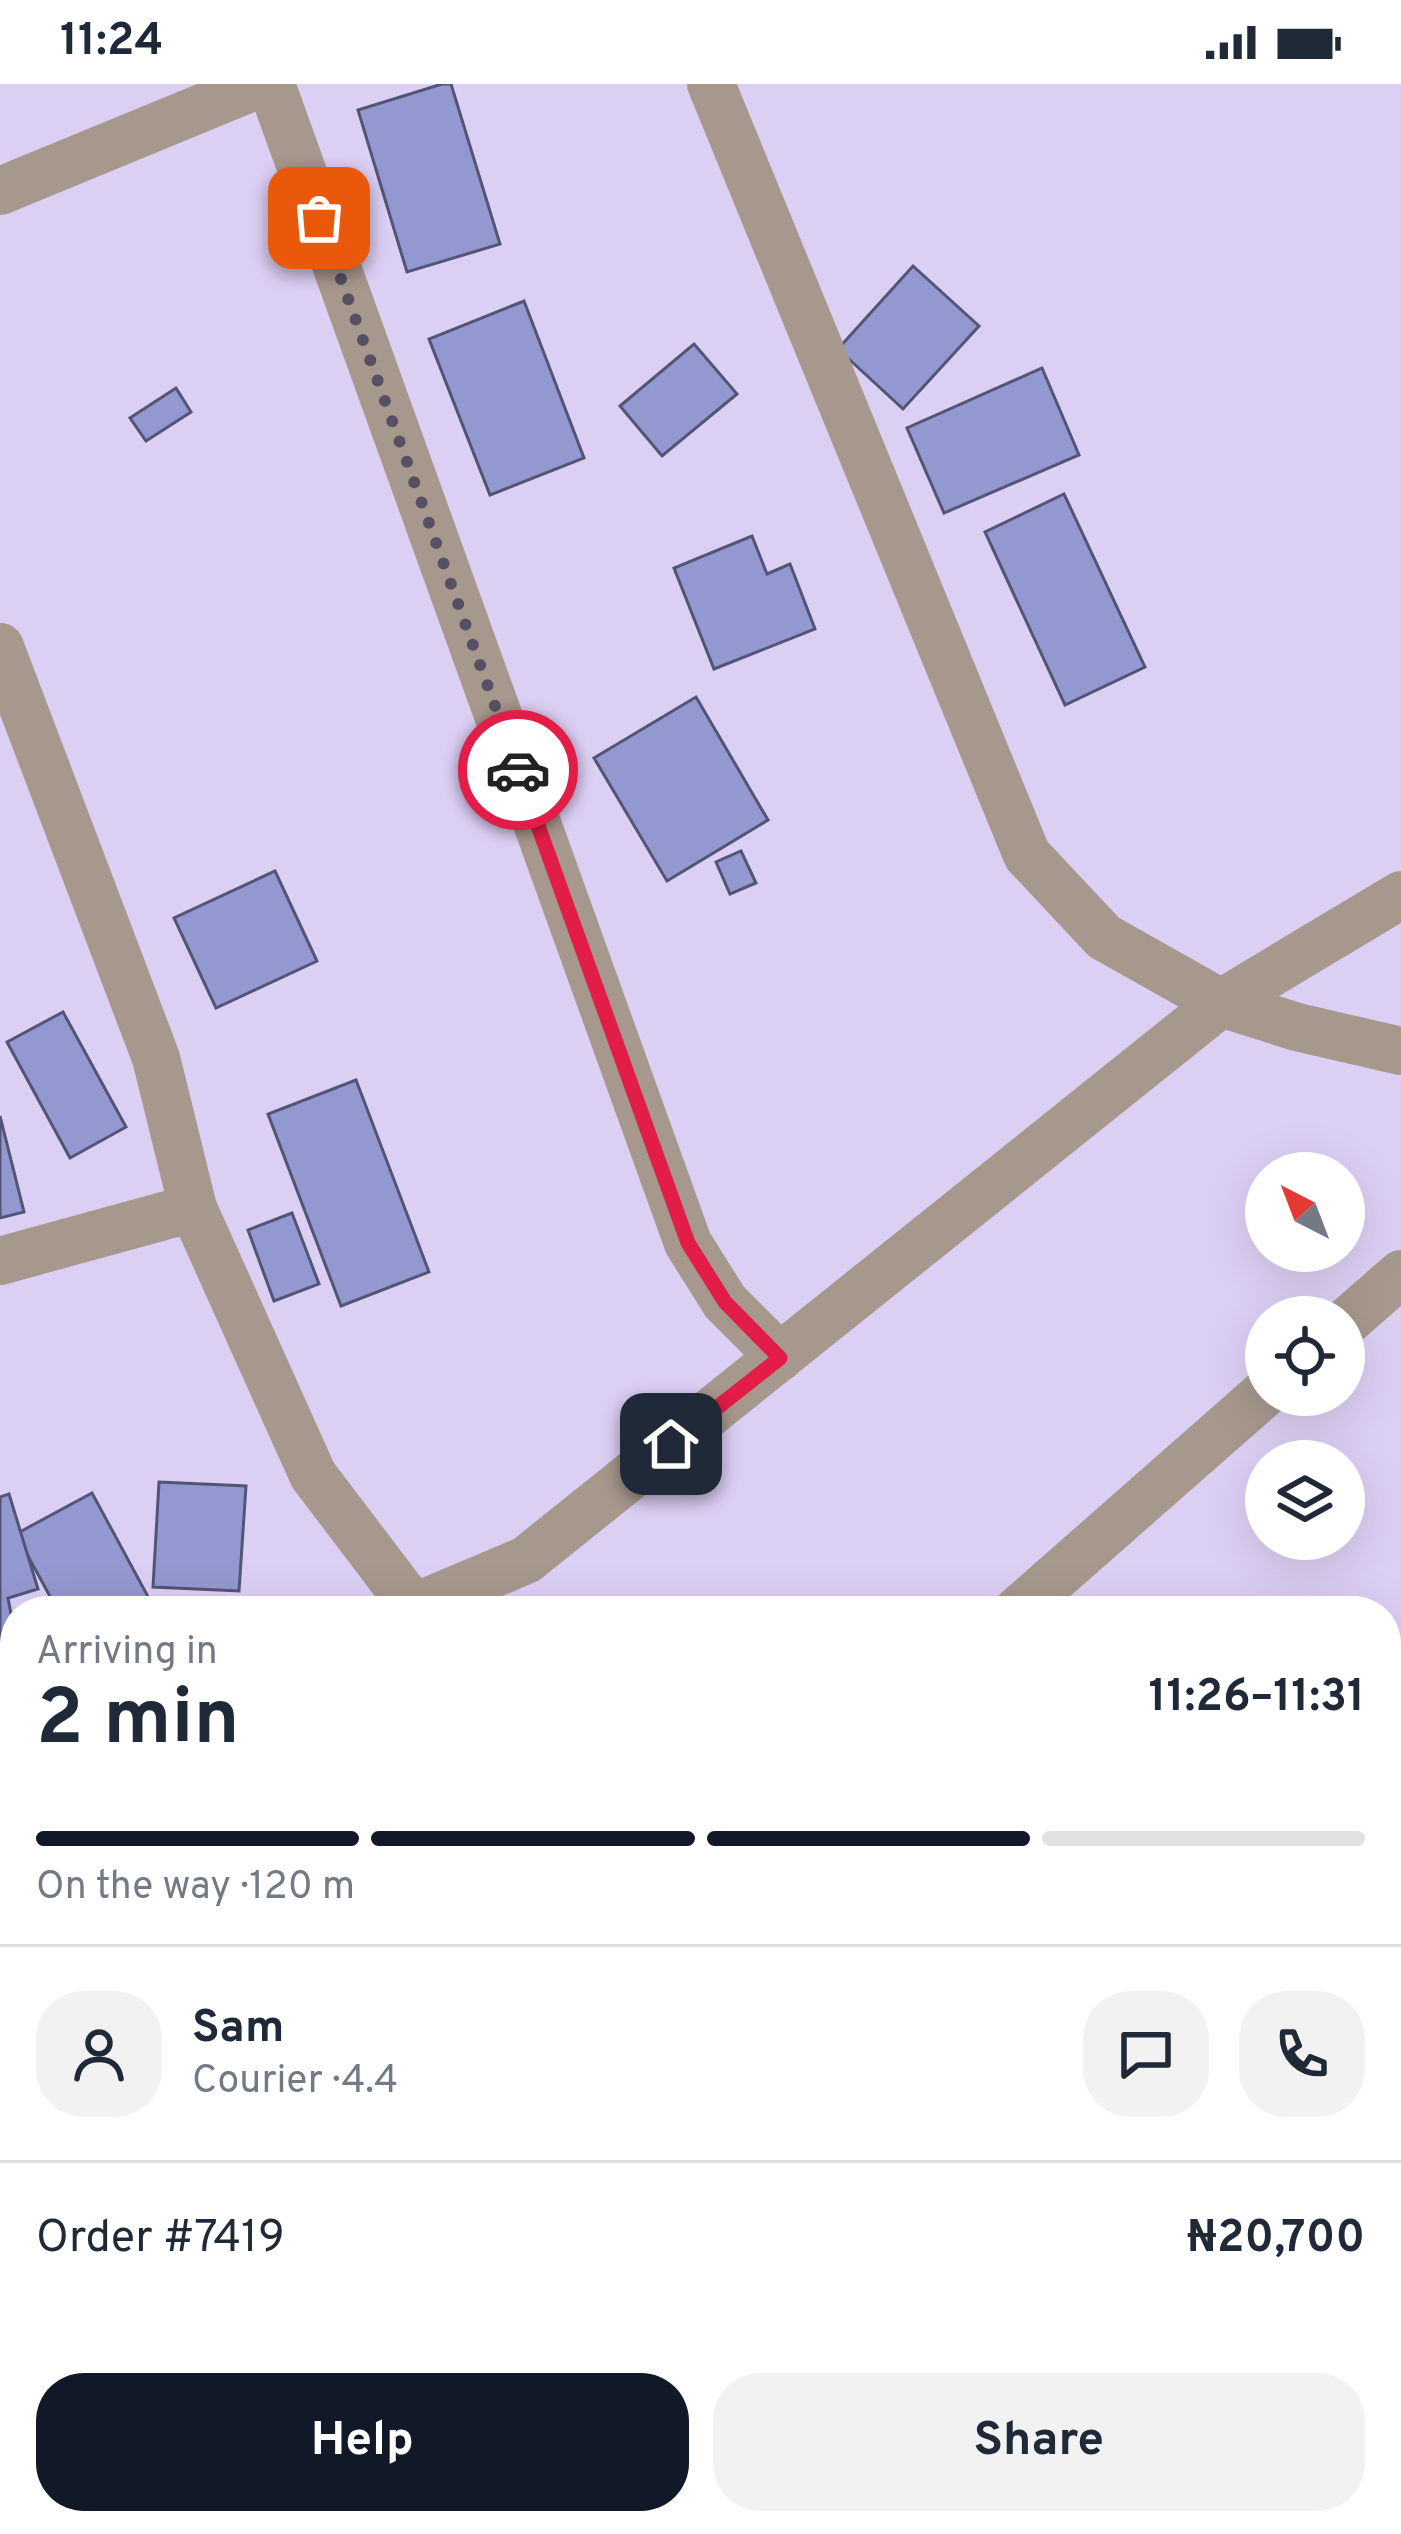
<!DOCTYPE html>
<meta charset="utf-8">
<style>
:root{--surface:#fff;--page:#f2f2f3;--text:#1f2937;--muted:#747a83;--line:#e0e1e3;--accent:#111827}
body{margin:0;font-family:Overpass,sans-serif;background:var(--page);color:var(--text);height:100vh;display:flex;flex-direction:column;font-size:45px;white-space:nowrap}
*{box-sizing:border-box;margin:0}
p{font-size:39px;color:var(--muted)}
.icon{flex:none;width:66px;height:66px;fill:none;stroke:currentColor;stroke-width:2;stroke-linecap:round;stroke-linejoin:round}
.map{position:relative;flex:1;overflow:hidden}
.details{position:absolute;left:0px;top:1512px;width:1401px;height:939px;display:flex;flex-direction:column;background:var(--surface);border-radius:48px 48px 0 0;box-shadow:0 12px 48px #0002}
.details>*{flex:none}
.needle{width:78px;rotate:318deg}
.buttons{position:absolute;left:1245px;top:1068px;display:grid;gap:24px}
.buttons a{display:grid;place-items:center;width:120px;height:120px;border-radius:50%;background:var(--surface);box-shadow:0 12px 48px #0002;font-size:60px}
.pin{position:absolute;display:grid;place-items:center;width:102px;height:102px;color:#fff;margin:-51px;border-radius:24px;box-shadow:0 6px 18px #0006}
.courier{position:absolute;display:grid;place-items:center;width:120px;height:120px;margin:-60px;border:9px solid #e11d48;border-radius:50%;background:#fff;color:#222;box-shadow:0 3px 15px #0007}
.head em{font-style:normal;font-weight:700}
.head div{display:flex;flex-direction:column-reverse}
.head{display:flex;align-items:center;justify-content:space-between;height:204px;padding:0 36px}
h1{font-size:78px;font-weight:700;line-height:90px}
.bar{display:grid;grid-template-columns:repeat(4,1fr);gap:18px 12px;align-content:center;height:144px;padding:0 36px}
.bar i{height:15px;border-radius:9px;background:var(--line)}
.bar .active{background:var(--accent)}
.bar p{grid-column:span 4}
.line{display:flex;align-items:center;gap:30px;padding:0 36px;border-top:3px solid var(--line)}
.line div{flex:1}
.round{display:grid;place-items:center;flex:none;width:126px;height:126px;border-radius:48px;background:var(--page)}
.cta{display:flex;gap:24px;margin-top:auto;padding:24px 36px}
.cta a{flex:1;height:138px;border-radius:48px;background:var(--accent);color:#fff;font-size:48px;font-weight:700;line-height:138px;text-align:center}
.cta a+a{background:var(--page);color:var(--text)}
.status{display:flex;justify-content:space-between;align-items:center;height:84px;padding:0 60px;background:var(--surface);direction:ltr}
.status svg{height:33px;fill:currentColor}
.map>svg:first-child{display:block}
</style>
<div class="status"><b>11:24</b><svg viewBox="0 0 49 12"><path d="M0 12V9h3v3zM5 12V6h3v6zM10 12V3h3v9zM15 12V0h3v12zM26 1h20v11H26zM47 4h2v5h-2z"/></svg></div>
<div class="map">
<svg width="1401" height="2450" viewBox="0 0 1401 2450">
<rect width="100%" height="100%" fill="#dccff4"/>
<g fill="#9498d0" stroke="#525575" stroke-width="3">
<polygon points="442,0 451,0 500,160 407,188 358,26"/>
<polygon points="913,182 979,242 903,325 838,265"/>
<polygon points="524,217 584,374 490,411 429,255"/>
<polygon points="694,260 737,310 662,372 620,322"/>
<polygon points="1042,284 1079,371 944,429 907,344"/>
<polygon points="176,304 191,328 146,357 130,334"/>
<polygon points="1064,410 1145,583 1065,621 985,448"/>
<polygon points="752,452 767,490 790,480 815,545 714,585 674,484"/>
<polygon points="696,613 768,736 667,797 594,674"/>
<polygon points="741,767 756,799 730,810 716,778"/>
<polygon points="275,787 317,877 216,924 174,834"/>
<polygon points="63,928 126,1043 70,1074 7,958"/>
<polygon points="356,996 429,1188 341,1222 268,1030"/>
<polygon points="0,1032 24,1128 0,1134"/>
<polygon points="292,1129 319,1200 274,1217 248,1146"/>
<polygon points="159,1398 246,1402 239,1507 153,1503"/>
<polygon points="92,1409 152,1520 138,1527 58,1527 16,1450"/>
<polygon points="9,1410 38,1505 8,1514 15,1551 0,1556 0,1413"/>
</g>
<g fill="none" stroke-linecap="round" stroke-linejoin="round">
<g stroke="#a7988d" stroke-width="48">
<polyline points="271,0 688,1159 725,1218 780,1273"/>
<polyline points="711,0 1027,771 1104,853 1221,919 1297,943 1401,967"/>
<polyline points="0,107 260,0"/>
<polyline points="0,563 156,974 193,1124 313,1391 414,1524"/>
<polyline points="0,1177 193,1124"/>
<polyline points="1344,1240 1401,1190"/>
<polyline points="405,1527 526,1476 1221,919 1401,811"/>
<polyline points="1017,1527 1266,1308"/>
<polyline points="0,1643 15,1638"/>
<polyline points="1386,1780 1401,1767"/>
<polyline points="1386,2055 1401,2074"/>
<polyline points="0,2175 15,2158"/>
<polyline points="0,2220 15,2238"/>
<polyline points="1386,2377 1401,2364"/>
<polyline points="181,2436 193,2450"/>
<polyline points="556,2450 574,2436"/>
<polyline points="1306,2450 1321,2436"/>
</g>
</g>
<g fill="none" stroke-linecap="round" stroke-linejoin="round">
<polyline stroke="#575064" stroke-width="12" stroke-dasharray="0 21.6" points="319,134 518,686"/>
<polyline stroke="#e11d48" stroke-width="15" points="518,686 688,1159 725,1218 780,1274 671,1360"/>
</g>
</svg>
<div class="buttons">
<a><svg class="needle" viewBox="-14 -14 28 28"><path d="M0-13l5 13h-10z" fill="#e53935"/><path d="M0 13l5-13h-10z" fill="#747a83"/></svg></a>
<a><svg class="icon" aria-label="locate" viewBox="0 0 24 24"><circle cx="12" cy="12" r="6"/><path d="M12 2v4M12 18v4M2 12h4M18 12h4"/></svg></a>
<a><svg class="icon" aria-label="layers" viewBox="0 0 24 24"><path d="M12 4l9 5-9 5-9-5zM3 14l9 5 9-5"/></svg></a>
</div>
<div class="pin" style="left:319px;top:134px;background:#ea580c"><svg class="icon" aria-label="bag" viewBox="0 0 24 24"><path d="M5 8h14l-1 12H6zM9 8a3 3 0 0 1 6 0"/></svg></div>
<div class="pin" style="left:671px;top:1360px;background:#1f2937"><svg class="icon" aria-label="home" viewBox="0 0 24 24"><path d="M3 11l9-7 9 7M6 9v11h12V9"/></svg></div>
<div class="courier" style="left:518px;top:686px"><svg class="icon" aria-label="car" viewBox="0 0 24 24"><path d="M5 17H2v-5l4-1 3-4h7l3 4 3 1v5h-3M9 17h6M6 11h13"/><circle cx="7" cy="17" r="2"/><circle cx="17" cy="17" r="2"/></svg></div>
<section class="details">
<div class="head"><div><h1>2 min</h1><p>Arriving in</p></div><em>11:26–11:31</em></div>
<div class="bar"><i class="active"></i><i class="active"></i><i class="active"></i><i></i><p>On the way · 120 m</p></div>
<div class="line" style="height:216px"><a class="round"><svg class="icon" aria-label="person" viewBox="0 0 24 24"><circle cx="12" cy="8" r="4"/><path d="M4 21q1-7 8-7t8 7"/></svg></a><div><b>Sam</b><p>Courier · 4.4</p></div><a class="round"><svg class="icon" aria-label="chat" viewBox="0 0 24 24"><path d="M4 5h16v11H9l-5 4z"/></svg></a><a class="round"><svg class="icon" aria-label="phone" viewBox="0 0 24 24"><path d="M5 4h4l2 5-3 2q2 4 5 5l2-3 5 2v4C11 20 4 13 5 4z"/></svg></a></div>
<div class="line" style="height:156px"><div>Order #7419</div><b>₦20,700</b></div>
<div class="cta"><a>Help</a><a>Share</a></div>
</section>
</div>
